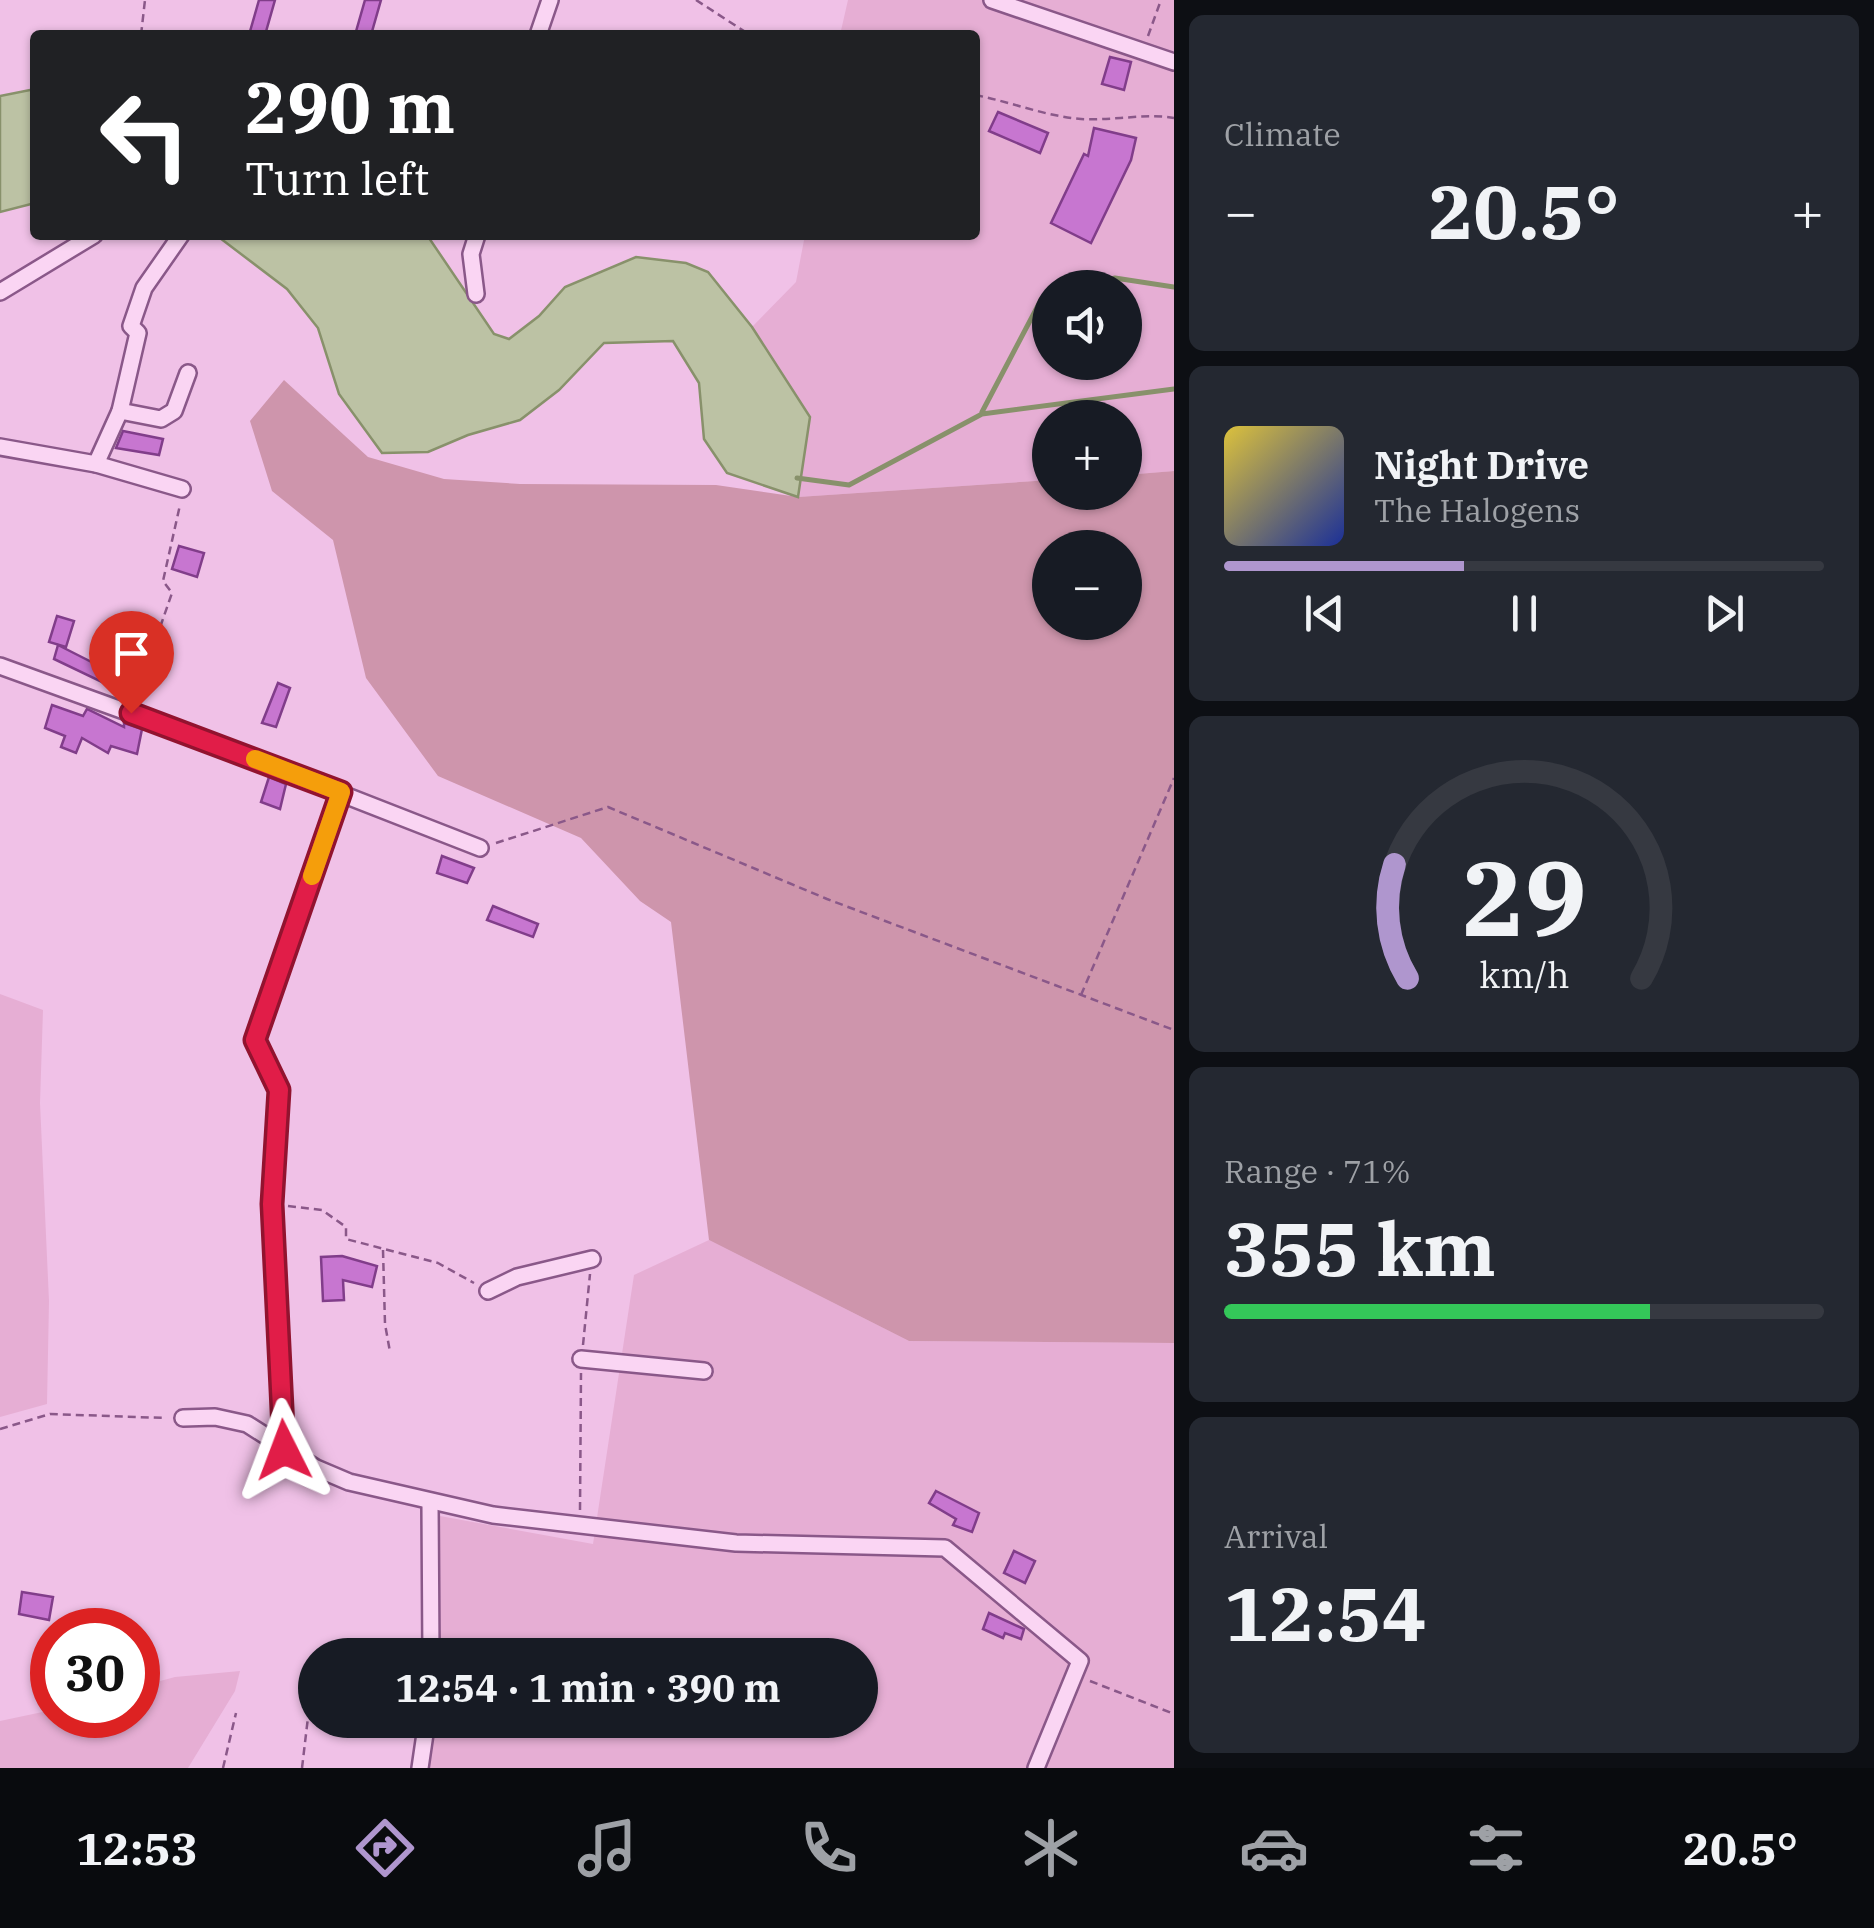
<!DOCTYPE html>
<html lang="en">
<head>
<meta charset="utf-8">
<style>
	body { margin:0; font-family:"IBM Plex Serif",serif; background:#242831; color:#f1f3f6; height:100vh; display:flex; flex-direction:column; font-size:38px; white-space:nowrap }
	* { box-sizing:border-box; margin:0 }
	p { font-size:32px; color:#9ea1a6 }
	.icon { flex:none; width:55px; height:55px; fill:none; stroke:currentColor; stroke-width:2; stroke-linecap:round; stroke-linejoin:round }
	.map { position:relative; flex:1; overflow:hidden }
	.panel { display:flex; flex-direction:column; gap:15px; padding:15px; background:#0d0f14; width:700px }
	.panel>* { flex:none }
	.hud { position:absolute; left:30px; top:30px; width:950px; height:210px; border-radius:10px; box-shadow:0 2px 8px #0004; background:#202124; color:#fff; overflow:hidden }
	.controls { position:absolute; left:1032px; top:270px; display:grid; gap:20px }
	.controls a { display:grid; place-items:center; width:110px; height:110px; border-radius:50%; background:#171b24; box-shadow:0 2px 8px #0004; font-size:50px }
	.speed { position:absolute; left:30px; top:1608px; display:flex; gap:20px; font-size:50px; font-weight:700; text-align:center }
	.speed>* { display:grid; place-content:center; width:130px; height:130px; border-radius:50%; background:#171b24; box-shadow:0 2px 8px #0004; line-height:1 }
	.speed .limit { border:15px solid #d22; background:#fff; color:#111 }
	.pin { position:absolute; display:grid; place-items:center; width:85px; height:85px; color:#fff; margin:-102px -42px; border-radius:50% 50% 50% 0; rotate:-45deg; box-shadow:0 0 10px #0007 }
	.pin .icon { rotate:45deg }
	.me { position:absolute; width:110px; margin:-55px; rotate:357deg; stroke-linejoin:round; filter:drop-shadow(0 0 8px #0008) }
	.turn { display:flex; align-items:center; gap:35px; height:210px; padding:0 50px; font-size:45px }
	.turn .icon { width:130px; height:130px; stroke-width:2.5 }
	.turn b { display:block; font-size:70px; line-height:85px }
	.big { font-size:75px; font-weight:700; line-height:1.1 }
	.panel .card { flex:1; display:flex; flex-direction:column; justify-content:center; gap:15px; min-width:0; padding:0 35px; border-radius:15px; background:#242831 }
	.panel .dial { align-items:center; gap:0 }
	.dial svg { height:260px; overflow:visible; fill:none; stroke:#363941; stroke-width:7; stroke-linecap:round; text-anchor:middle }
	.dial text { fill:#f1f3f6; stroke:none }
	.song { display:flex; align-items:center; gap:30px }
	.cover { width:120px; height:120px; border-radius:15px; background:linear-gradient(135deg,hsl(50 70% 55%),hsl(230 70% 35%)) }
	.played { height:10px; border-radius:5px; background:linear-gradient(90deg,#af96ce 40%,#363941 40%) }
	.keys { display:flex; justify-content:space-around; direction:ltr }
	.heat { display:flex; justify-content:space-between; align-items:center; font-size:55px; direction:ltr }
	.charge { height:15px; border-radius:8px; background:linear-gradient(90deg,#34c759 71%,#363941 0) }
	.trip { position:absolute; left:298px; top:1638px; width:580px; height:100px; border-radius:50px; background:#171b24; box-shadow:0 2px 8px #0004; font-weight:700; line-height:100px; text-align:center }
	.menu { display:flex; height:160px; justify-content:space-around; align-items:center; background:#090b0e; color:#9ea1a6 }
	.menu .icon { width:70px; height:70px }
	.menu .on { color:#af96ce }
	.menu b { font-size:45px; color:#f1f3f6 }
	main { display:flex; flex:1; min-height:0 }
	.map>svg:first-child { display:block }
	.farmland { fill:#e6aed4; fill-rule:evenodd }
	.green { fill:#ce95ac; fill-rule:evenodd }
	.water { fill:#bcc2a4; stroke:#88916b; stroke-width:2.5 }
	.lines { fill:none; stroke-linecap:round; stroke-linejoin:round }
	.stream { stroke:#88916b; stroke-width:5 }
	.building { fill:#c776d0; stroke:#813d8a; stroke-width:2.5 }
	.street-casing { stroke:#8a5889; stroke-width:20 }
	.path { stroke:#8a5889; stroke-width:2.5; stroke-dasharray:8 5; stroke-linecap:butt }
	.street { stroke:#fad5f3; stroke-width:15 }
	.route-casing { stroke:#92132f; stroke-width:25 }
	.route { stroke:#e11d48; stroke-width:18 }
	.slow { stroke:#f59e0b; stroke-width:18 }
</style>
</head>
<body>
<main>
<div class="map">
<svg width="1174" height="1768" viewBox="0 0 1174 1768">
	<rect width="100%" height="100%" fill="#f0c1e7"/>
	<!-- farmland -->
	<g class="farmland">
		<path d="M848 0H1174V471L1125 475V418H1050V480L798 497 810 417 752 327 796 282 805 235H975V35H840ZM1050 288H1125V362H1050Z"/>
		<path d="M0 994 43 1010 40 1103 49 1301 47 1404 0 1417Z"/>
		<path d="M709 1240 909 1341 1174 1343V1768H428L430 1720H860V1655H433L440 1516 593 1544 634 1275Z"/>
		<path d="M240 1671 235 1691 188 1768H0V1721L52 1710V1715H138V1687L175 1677Z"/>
	</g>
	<!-- green -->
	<path class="green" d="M284 380 368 457 444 479 520 484 716 485 798 497 1050 480V492H1125V475L1174 471V1343L909 1341 709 1240 671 922 640 901 581 838 438 776 366 678 333 540 272 491 250 421ZM1050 548H1125V622H1050Z"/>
	<!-- water -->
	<g class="water">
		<path d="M35 89V203L0 212V96Z"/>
		<path d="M216 235H427L494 334 509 339 539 316 565 287 636 257 686 263 708 272 752 327 810 417 798 497 727 473 704 439 699 383 673 341 604 343 559 390 520 420 468 435 428 452 382 453 339 394 318 328 287 289Z"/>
	</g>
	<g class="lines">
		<!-- stream -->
		<g class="stream">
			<path d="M1080 288 1115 278 1174 287"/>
			<path d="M982 412 1042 298 1050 296"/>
			<path d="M797 478 849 485 982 414 1174 389"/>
		</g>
	</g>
	<!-- building -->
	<g class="building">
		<path d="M259 0H275L265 35H249Z"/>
		<path d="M365 0H381L371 35H355Z"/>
		<path d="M1110 57 1131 62 1124 90 1102 84Z"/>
		<path d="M998 112 1048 133 1040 153 989 131Z"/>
		<path d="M1094 128 1136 138 1131 160 1091 243 1051 223 1084 154 1088 156Z"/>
		<path d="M123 431 163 439 159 455 116 448Z"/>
		<path d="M179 546 204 553 197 577 172 569Z"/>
		<path d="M57 616 74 621 66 647 49 642Z"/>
		<path d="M58 645 115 674 108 685 54 659Z"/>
		<path d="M278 683 290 688 276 727 262 723Z"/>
		<path d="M52 705 83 716 87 709 124 727V723L142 729 137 754 111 746 108 753 82 738 76 753 61 747 65 736 45 728Z"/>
		<path d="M269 777 286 784 280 809 261 802Z"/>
		<path d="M442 856 474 868 467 883 437 873Z"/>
		<path d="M493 906 538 924 533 937 487 920Z"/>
		<path d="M342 1256 377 1266 372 1287 343 1280 344 1300 323 1301 321 1257Z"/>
		<path d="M936 1491 979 1513 972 1532 953 1525 956 1519 929 1503Z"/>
		<path d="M1014 1551 1035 1561 1025 1583 1004 1573Z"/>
		<path d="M22 1592 53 1597 49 1620 19 1614Z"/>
		<path d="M989 1613 1024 1629 1021 1639 1005 1633 1003 1638 983 1629Z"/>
	</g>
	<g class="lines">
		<!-- street casing -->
		<g class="street-casing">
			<g id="street">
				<path d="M992 0 1174 62"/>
				<path d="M538 35 550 0"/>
				<path d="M0 292 94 235"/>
				<path d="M476 294 471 254 477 235"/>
				<path d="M120 411 161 419 174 411 188 373"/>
				<path d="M0 447 96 464 182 489"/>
				<path d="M96 464 120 411 138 333 131 326 144 288 181 235"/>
				<path d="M0 666 196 737 480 848"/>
				<path d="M488 1291 517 1277 592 1259"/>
				<path d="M581 1359 704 1371"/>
				<path d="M183 1418 215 1417 247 1424 316 1468 349 1482 493 1515 736 1543 945 1548 1080 1661 1036 1768"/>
				<path d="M284 1450 272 1204 279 1090 255 1039 341 793"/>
				<path d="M430 1503 431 1655"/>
				<path d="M420 1768 427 1720"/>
			</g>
		</g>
		<!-- path -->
		<g class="path">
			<path d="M696 0 750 35"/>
			<path d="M141 35 145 0"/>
			<path d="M1148 36 1161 0"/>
			<path d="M975 95C1012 102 1044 116 1081 119 1111 121 1146 113 1174 118"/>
			<path d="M156 639 172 593 163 581 180 505"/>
			<path d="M496 843 608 807 827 899 1174 1030"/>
			<path d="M1081 995 1174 778"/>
			<path d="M288 1206 322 1210 346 1227V1239L438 1263 474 1283"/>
			<path d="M383 1250 385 1324 390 1352"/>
			<path d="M583 1345 590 1274"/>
			<path d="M0 1429 50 1414 166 1418"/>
			<path d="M580 1510 581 1373"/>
			<path d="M1090 1681 1174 1714"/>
			<path d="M223 1768 236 1713"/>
			<path d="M302 1768 313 1675"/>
		</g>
		<!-- street -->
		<use href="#street" class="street"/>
	</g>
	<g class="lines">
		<!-- route casing -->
		<g class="route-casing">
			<path id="route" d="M131 713 341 792 255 1040 279 1090 272 1204 284 1450"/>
		</g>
		<!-- route -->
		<use href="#route" class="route"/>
		<!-- slow -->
		<path class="slow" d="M255 759 341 792 312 876"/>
	</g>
</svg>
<div class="controls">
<a><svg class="icon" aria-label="sound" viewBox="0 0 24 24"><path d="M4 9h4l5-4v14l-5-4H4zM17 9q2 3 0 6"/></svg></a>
<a>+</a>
<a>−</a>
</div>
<div class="speed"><div class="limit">30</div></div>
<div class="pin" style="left:131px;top:713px;background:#d93025"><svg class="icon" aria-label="arrive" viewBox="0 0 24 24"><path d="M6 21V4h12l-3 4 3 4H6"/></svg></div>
<svg class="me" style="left:284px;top:1450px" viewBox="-20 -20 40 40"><path d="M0-17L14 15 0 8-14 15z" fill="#e11d48" stroke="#fff" stroke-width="4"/></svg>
<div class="trip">12:54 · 1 min · 390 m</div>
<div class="hud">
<div class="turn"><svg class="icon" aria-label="left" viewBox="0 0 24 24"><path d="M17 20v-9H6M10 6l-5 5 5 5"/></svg><div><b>290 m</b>Turn left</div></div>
</div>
</div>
<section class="panel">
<div class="card"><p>Climate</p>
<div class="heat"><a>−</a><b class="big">20.5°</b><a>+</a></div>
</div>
<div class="card">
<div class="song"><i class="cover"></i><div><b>Night Drive</b><p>The Halogens</p></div></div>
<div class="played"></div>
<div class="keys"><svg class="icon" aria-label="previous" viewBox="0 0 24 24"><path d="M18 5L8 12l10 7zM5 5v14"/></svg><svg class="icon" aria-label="pause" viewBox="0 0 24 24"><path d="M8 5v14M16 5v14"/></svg><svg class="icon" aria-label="next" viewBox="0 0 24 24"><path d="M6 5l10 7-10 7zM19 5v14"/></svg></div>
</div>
<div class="card dial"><svg viewBox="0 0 100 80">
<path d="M14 69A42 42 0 1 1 86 69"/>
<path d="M14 69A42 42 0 0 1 10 34" stroke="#af96ce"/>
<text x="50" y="56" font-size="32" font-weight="700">29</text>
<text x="50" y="72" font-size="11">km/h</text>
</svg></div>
<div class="card"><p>Range · 71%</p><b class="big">355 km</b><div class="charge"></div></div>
<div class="card"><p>Arrival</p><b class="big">12:54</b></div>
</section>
</main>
<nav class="menu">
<b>12:53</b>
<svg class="icon on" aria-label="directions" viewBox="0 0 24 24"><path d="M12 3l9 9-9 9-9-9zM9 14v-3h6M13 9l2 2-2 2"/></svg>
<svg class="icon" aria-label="music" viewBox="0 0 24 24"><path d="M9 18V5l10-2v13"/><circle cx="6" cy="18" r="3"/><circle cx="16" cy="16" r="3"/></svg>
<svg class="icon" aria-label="phone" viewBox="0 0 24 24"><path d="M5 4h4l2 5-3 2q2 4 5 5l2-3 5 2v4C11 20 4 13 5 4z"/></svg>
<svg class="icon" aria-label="climate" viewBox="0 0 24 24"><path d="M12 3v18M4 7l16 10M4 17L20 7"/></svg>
<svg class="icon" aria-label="car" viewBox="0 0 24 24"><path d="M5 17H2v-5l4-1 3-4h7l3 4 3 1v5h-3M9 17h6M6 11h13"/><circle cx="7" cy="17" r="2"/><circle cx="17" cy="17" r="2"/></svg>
<svg class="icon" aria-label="filters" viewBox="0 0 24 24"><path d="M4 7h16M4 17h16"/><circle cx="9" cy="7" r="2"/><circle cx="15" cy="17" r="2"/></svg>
<b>20.5°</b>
</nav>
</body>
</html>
